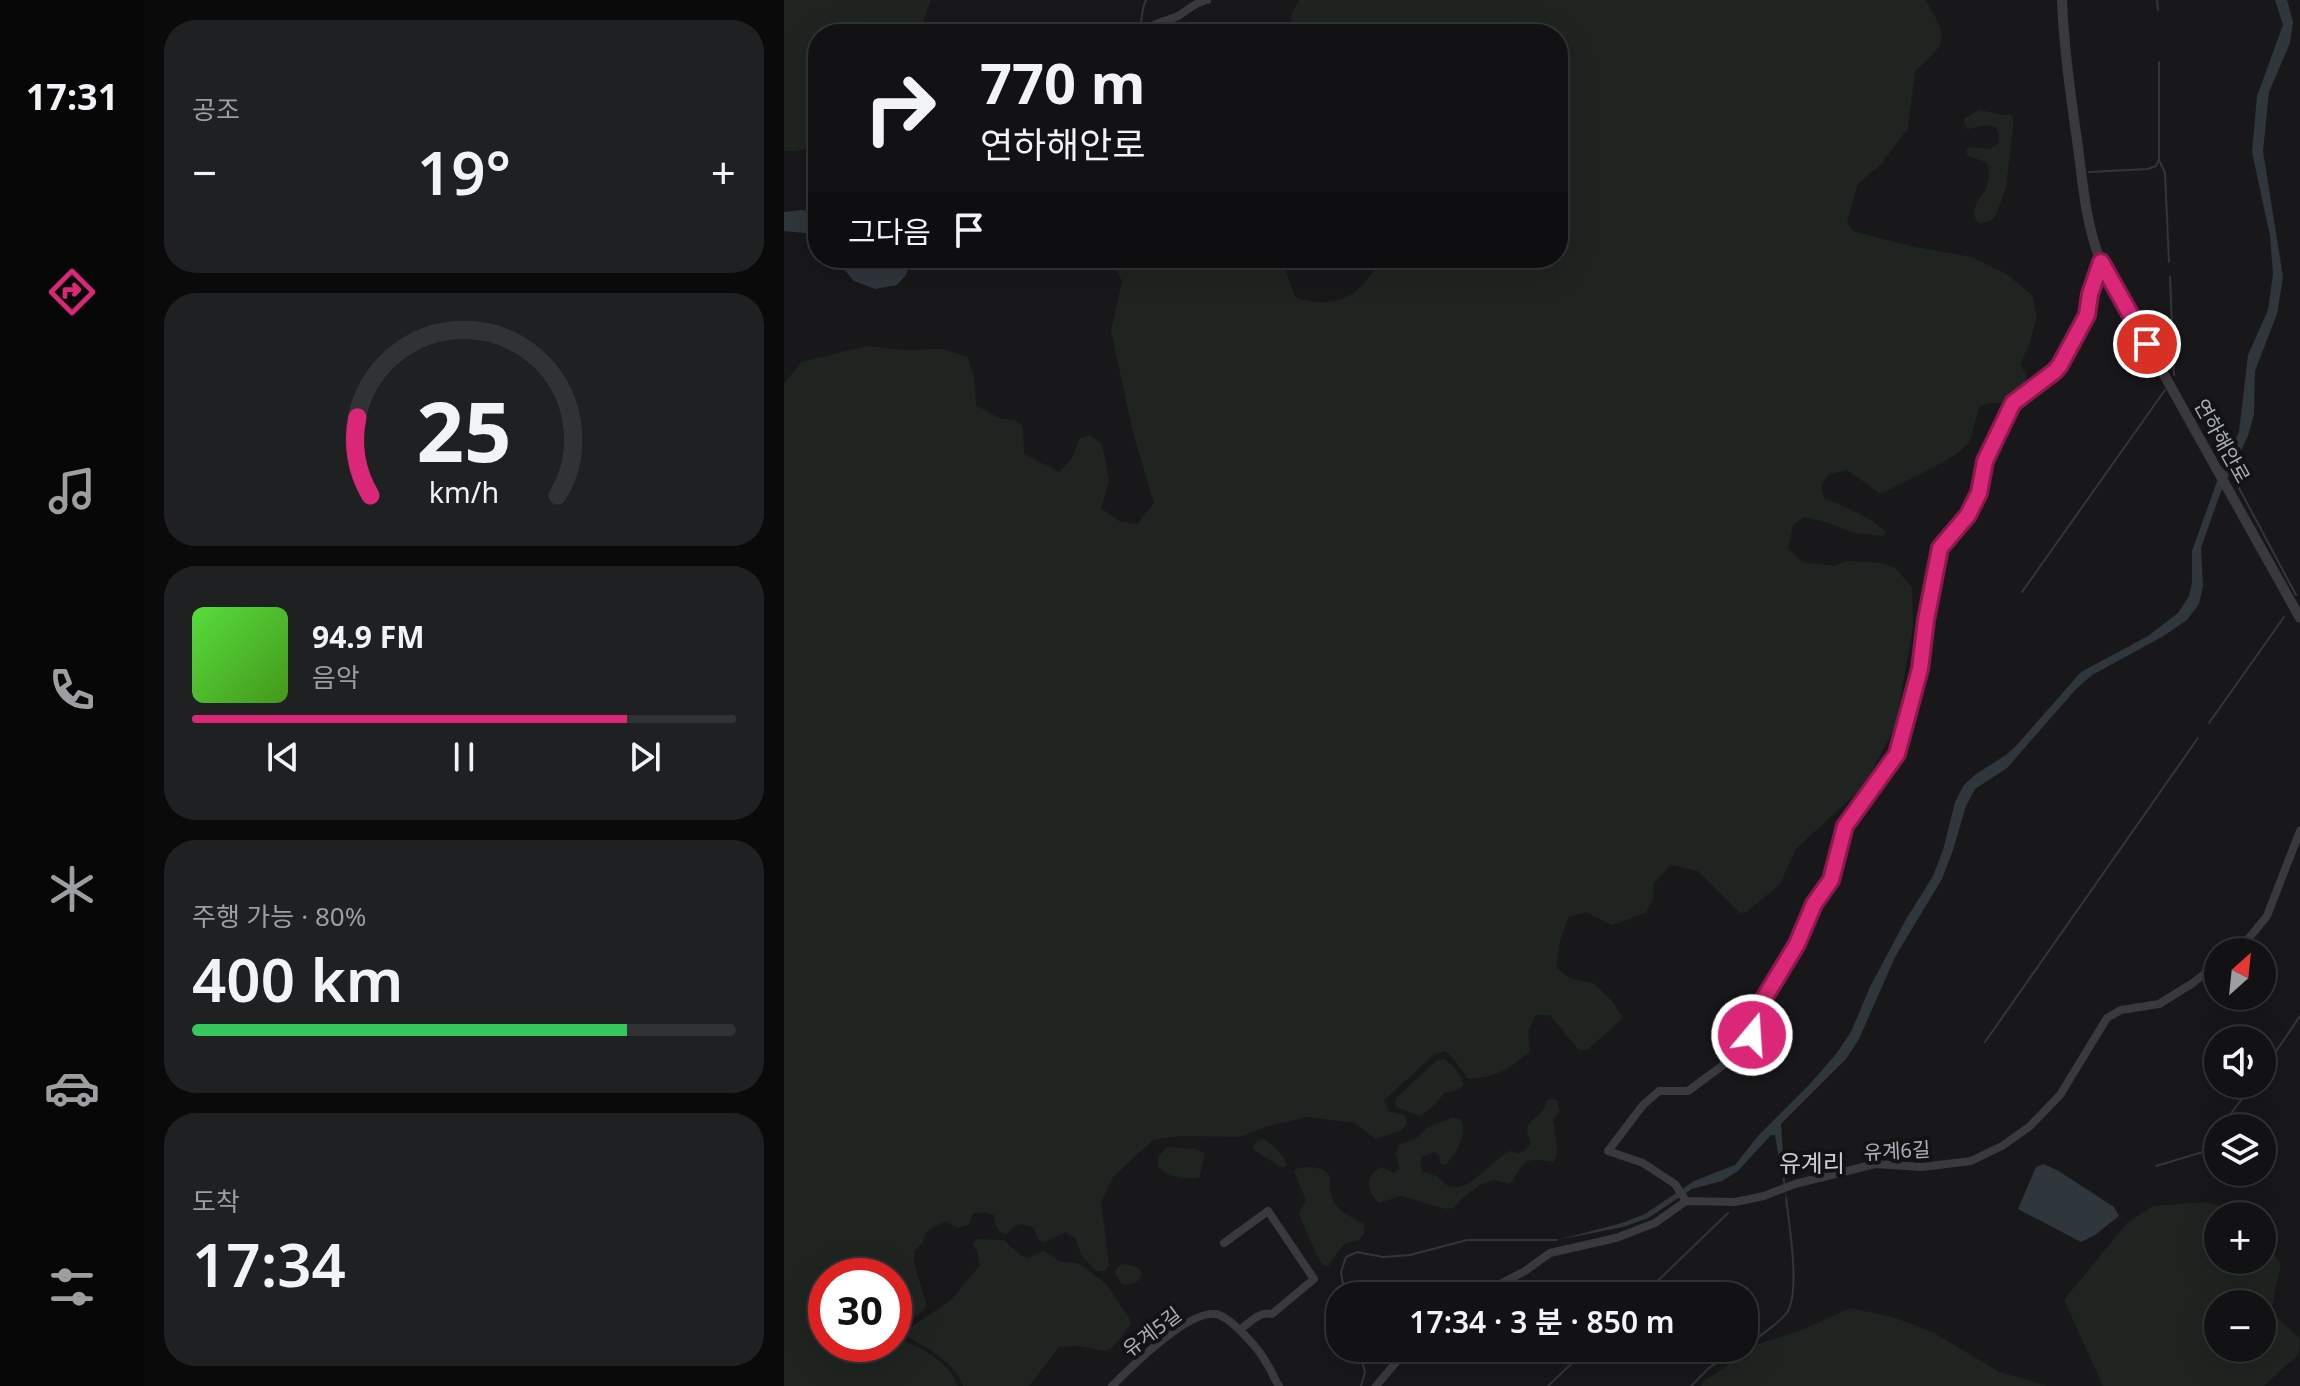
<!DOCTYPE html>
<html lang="ko">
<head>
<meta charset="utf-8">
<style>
	body { margin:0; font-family:"Noto Sans","Noto Sans KR",sans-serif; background:#1f2022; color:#f1f3f6; height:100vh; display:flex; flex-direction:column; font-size:30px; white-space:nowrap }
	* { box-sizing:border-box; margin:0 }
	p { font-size:26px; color:#9c9ea0 }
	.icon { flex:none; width:44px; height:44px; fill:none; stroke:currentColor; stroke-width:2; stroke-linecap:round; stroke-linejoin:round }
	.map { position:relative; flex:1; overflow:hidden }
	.drawer { display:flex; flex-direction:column; gap:20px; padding:20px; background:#0a0a0b; width:640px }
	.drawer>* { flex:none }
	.banner { position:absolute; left:24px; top:24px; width:760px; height:244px; border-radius:32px; box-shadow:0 8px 32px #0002,0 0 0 2px #313234; background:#121214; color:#f1f3f6; overflow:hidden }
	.needle { width:52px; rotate:27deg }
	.tools { position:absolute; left:1420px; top:938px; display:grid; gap:16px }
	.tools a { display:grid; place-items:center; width:72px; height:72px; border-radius:50%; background:#121214; box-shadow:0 8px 32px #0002,0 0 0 2px #313234; font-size:40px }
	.speed { position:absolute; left:24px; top:1258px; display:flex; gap:16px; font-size:40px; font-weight:700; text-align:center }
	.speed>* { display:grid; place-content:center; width:104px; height:104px; border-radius:50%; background:#121214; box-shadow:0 8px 32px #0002,0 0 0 2px #313234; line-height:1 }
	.speed .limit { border:12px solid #d22; background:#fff; color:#111 }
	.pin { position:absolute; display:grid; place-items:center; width:68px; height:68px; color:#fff; margin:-34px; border:4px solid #fff; border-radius:50%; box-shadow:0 2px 8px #0007 }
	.me { position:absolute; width:88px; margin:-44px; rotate:18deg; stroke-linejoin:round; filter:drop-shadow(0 0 6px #0008) }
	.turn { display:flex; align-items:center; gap:28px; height:168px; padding:0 40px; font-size:36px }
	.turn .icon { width:104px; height:104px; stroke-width:2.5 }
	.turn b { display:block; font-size:56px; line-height:68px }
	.then { display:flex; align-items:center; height:76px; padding:0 40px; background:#0003; gap:16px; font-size:30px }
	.big { font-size:60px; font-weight:600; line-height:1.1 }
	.drawer .tile { flex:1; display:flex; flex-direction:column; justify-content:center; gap:12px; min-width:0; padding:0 28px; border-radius:32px; background:#1f2022 }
	.drawer .dial { align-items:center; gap:0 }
	.dial svg { height:208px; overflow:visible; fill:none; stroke:#313234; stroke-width:7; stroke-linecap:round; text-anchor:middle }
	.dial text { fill:#f1f3f6; stroke:none }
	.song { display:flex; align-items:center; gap:24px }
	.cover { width:96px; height:96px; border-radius:12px; background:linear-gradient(135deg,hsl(110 70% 55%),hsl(100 70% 35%)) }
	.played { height:8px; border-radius:4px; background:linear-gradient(90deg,#db2777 80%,#313234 80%) }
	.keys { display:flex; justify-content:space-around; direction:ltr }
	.heat { display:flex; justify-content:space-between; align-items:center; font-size:44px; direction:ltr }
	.charge { height:12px; border-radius:6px; background:linear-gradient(90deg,#34c759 80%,#313234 0) }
	.trip { position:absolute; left:542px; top:1282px; width:432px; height:80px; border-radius:32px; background:#121214; box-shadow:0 8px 32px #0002,0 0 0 2px #313234; font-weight:600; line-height:80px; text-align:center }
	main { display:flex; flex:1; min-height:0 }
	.dock { display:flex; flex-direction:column; width:144px; justify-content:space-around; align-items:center; background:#070708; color:#9c9ea0 }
	.dock .icon { width:56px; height:56px }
	.dock .current { color:#db2777 }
	.dock b { font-size:36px; color:#f1f3f6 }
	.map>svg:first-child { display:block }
	.green { fill:#1f2420; fill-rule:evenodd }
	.water { fill:#2f363c }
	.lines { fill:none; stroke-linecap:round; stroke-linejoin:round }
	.stream { stroke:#2f363c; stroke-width:2 }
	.minor { stroke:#3a3a3e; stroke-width:8 }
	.tertiary { stroke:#3a3a3e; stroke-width:10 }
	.route-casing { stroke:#8e194d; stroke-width:20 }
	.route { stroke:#db2777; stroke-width:14 }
	.labels { text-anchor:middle; stroke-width:8; stroke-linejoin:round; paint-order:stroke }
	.street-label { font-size:20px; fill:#acafb8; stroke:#131315 }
	.quarter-label { font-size:24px; fill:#ccced5; stroke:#131315 }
</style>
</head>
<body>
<main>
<nav class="dock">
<b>17:31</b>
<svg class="icon current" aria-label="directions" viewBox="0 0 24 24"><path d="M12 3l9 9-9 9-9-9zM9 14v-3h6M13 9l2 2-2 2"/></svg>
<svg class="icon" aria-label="music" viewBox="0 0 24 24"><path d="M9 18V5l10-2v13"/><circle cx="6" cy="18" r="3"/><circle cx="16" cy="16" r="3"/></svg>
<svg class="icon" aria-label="phone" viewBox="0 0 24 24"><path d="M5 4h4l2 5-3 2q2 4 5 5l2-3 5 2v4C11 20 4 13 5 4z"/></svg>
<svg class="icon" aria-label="climate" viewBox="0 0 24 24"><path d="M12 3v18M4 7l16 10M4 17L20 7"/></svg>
<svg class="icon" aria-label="car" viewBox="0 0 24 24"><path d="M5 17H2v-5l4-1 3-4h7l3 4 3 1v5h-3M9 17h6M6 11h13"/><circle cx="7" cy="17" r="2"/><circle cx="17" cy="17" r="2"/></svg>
<svg class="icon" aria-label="filters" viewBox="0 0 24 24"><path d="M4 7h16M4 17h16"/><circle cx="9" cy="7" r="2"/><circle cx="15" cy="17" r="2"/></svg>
</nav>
<section class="drawer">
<div class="tile"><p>공조</p>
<div class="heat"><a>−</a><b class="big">19°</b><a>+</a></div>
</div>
<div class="tile dial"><svg viewBox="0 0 100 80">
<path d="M14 69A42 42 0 1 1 86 69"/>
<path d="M14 69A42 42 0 0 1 9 39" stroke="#db2777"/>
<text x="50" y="56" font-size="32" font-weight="700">25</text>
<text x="50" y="72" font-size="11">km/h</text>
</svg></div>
<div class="tile">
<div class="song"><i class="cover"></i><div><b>94.9 FM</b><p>음악</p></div></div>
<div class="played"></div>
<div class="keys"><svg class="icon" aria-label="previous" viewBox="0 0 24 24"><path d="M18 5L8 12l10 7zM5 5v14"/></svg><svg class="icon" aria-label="pause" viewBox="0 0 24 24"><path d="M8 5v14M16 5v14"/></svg><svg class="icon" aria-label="next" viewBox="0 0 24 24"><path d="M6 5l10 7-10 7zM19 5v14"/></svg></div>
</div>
<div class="tile"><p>주행 가능 · 80%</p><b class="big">400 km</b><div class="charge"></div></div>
<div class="tile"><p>도착</p><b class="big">17:34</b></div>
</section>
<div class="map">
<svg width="1516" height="1386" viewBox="0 0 1516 1386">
	<rect width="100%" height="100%" fill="#18181a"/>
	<!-- green -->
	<g class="green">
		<path d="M0 0H147L139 21 148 34H34V144L14 151H0Z"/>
		<path d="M515 0H1141C1164 35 1165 44 1131 71L1124 128 1097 164 1074 184 1063 222 1069 231 1130 247 1188 257 1221 273 1248 295 1253 317 1246 343 1236 364 1243 376 1240 384 1220 403H1205L1195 407C1193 414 1187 440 1185 443 1173 458 1116 484 1097 494L1063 470 1045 474 1037 486 1040 498C1062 507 1084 516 1102 532L1099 536 1069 533 1048 524 1020 517 1009 525 1004 549 1019 562 1050 566 1063 561 1099 563 1112 569 1128 587 1129 626 1112 726 1079 787 1012 849 996 884 963 912 956 913 914 871 886 865 869 885 870 897 862 913 828 925 802 912 784 917 776 941 772 968 788 979 809 983 828 1001 839 1018 803 1050H795L766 1015H752L744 1031 746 1052C722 1070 714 1077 684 1079L669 1058 661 1051 651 1054 600 1100 604 1111 621 1115 623 1123 617 1131 591 1139 571 1123 523 1117 481 1127 456 1137 396 1136 369 1140 329 1177 317 1202 325 1265 321 1271H312L298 1256 291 1238 281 1232 261 1242 255 1240 249 1227C237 1223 231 1223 223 1234 212 1233 212 1224 210 1215L201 1212 190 1213 184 1225 174 1228 161 1221 142 1232 138 1244 130 1251V1263L142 1303 141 1309 114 1331 116 1339C139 1349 165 1362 174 1386H0V384L17 362 83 346 120 350 159 349 183 357 190 376 192 405 215 418 231 420 239 426 240 454 275 472 288 458 296 438 306 435 318 444 325 481 317 508 335 521 353 524 370 503 349 432 327 331 338 281 325 258H497L511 297C529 305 554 304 571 292 582 284 591 268 600 258H774V34H506L507 15ZM42 1276H110V1344H42Z"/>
		<path d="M1195 110 1221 115 1226 114 1229 117V126L1222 188 1211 217 1204 222 1195 223C1177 203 1216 194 1202 162L1184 156 1182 150 1184 147 1205 149 1214 144 1215 135 1212 127 1203 125 1184 129 1180 123 1181 118Z"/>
		<path d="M659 1059C667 1063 678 1075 680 1085L674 1090 660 1093 652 1104 636 1116 612 1107 611 1101 613 1097 652 1061Z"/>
		<path d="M768 1099 773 1100 776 1111 769 1120C771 1134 776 1149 770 1162 763 1162 757 1159 749 1160 735 1162 734 1176 725 1184L710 1180 696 1185 678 1198 669 1208 662 1209 617 1196 595 1203C582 1192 580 1174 598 1167L610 1173 616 1169 612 1153 615 1145 634 1137 643 1128 669 1117 677 1120C684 1135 672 1154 661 1165L656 1163 655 1156 650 1152 638 1157 636 1164 639 1172C643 1173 648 1174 652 1176 657 1179 661 1185 667 1187 687 1191 709 1159 726 1151L735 1153 742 1150 747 1143C734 1115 758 1124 763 1100Z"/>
		<path d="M478 1139C488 1143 501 1155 503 1166L497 1167 468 1149 471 1143Z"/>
		<path d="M383 1147 411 1149 421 1153 415 1178C399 1179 386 1178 374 1167V1157Z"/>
		<path d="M528 1167C556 1172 541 1181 549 1200 555 1213 568 1217 580 1224V1234L575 1240C556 1242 553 1254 544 1267L539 1265 533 1256 515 1214 522 1200 510 1172 514 1168Z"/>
		<path d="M1424 1202 1462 1216H1434V1260H1478V1238L1497 1264 1487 1311 1516 1339 1515 1354 1480 1386H1319L1280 1300 1343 1223 1369 1206ZM1478 1304V1348H1434V1304Z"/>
		<path d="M193 1239 220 1240 236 1255 244 1258 259 1251 278 1262 292 1263 302 1268 323 1285 345 1318 347 1323C342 1332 332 1347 322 1351L294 1346 275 1347 245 1386H179C171 1362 144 1348 123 1337L121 1334 123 1330 168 1299 196 1265 193 1251 188 1244Z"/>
		<path d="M341 1264 355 1268 358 1273C355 1284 347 1285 338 1284L331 1273 334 1266Z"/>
		<path d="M1066 1308 1109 1317 1150 1333 1215 1372 1265 1386H917L922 1379 936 1371 969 1346 1020 1329Z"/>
	</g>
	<!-- water -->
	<g class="water">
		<path d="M1491 0H1503L1509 22 1506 43 1485 92 1479 151 1499 277 1493 314 1471 371 1470 414 1464 436 1436 494 1417 548 1419 586 1415 604 1403 620 1378 637 1308 675 1292 689 1223 768 1191 789 1182 806 1169 850 1158 879 1111 957 1075 1039 1062 1059 997 1124 1002 1198 991 1135H987L954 1171 938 1181 908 1189 864 1218 839 1227 773 1240 838 1223 861 1214 910 1181 951 1165 974 1136 1026 1084 1052 1054 1067 1032 1086 987 1121 921 1149 876 1159 850 1171 802 1180 785 1192 774 1222 755 1232 746 1297 672 1364 636 1394 613 1405 596 1408 583V551L1440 462 1455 432 1464 355 1484 310 1489 274 1486 236 1468 152 1473 96 1499 25Z"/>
		<path d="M17 210 34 212V243L31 234 0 231V212Z"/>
		<path d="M39 258H133L127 262 122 275 113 285 91 289 70 281 59 268Z"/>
		<path d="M1259 1164 1273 1170 1330 1207 1335 1216 1311 1235 1297 1242 1234 1209 1252 1167Z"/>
	</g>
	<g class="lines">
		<!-- stream -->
		<g class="stream">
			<path d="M1373 0 1374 10"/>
			<path d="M352 34C360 24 356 11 362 0"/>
			<path d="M1375 160 1381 173 1385 262"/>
			<path d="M1305 172 1364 169 1372 166 1375 159V62"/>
			<path d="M1386 277 1390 375"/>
			<path d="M1447 473 1512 595"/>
			<path d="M1238 592 1381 390"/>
			<path d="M1425 723 1500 617"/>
			<path d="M1201 1042 1414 738"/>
			<path d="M1478 1072 1516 1016"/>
			<path d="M1436 1128 1469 1084"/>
			<path d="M1372 1166 1419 1152 1434 1131"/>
			<path d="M561 1296 557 1272 562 1257 573 1252 599 1257 626 1255 683 1240H773"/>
			<path d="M858 1296 944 1213"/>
			<path d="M960 1347C971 1340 998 1321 1004 1311 1016 1288 1005 1224 1002 1198"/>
			<path d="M574 1348 581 1372 577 1386"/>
			<path d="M764 1386 804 1348"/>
			<path d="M907 1386 926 1367 958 1348"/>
		</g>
		<!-- minor -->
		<g class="minor">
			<path d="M359 34C369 22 381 22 394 16 406 9 408 4 423 0"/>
			<path d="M1448 952 1465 938 1483 916 1516 831"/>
			<path d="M902 1201 891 1184 859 1163 824 1151 859 1105 875 1091H904L946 1060 968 1035 967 1020 1013 944 1030 904 1047 880 1061 826 1113 754 1136 669 1142 620 1156 548 1184 515 1195 493 1201 461 1229 403 1271 371 1276 365 1303 315 1306 294 1317 262"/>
			<path d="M440 1243 484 1211 530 1279 488 1314C475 1311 465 1323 456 1330"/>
			<path d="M693 1296 741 1271 766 1253 832 1238 871 1223 902 1201 951 1202 980 1196 1011 1184 1091 1164 1138 1167 1187 1161 1218 1146 1245 1127 1276 1095 1323 1018 1337 1010 1375 1004 1409 983 1434 963"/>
			<path d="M328 1386C346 1368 409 1305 435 1315 449 1320 476 1350 483 1364 488 1371 490 1379 495 1386"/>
			<path d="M592 1386 624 1348"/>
		</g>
		<!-- tertiary -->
		<path class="tertiary" d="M1278 0C1280 50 1287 98 1294 147 1299 186 1302 225 1317 262L1516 618"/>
	</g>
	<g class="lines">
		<!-- route casing -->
		<g class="route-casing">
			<path id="route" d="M968 1035 967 1020 1013 944 1030 904 1047 880 1061 826 1113 754 1136 669 1142 620 1156 548 1184 515 1195 493 1201 461 1229 403 1271 371 1276 365 1303 315 1306 294 1317 262 1363 344"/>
		</g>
		<!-- route -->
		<use href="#route" class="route"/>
	</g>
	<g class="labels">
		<!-- street labels -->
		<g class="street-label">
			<text transform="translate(1438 441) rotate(61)" y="7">연하해안로</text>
			<text transform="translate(1113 1151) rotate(-3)" y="7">유계6길</text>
			<text transform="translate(368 1332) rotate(-37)" y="7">유계5길</text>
		</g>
		<!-- quarter labels -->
		<g class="quarter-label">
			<text x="1028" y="1172">유계리</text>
		</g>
	</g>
</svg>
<div class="tools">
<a><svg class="needle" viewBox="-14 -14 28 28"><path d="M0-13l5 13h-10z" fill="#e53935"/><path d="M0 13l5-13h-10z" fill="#9c9ea0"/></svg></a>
<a><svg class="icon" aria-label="sound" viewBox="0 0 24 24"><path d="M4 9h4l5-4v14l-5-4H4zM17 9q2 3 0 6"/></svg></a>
<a><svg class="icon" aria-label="layers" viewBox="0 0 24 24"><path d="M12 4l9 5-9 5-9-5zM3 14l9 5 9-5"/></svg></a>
<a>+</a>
<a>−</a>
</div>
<div class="speed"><div class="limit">30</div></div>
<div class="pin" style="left:1363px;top:344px;background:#d93025"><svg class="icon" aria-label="arrive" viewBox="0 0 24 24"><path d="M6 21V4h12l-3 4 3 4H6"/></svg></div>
<svg class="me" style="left:968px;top:1035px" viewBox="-20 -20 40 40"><circle r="17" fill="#db2777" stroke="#fff" stroke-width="3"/><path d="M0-11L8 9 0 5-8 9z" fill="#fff"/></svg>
<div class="trip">17:34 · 3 분 · 850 m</div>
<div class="banner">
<div class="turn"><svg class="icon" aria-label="right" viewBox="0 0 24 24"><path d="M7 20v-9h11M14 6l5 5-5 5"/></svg><div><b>770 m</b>연하해안로</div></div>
<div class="then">그다음<svg class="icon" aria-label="arrive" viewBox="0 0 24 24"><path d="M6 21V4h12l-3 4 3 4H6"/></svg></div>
</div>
</div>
</main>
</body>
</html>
